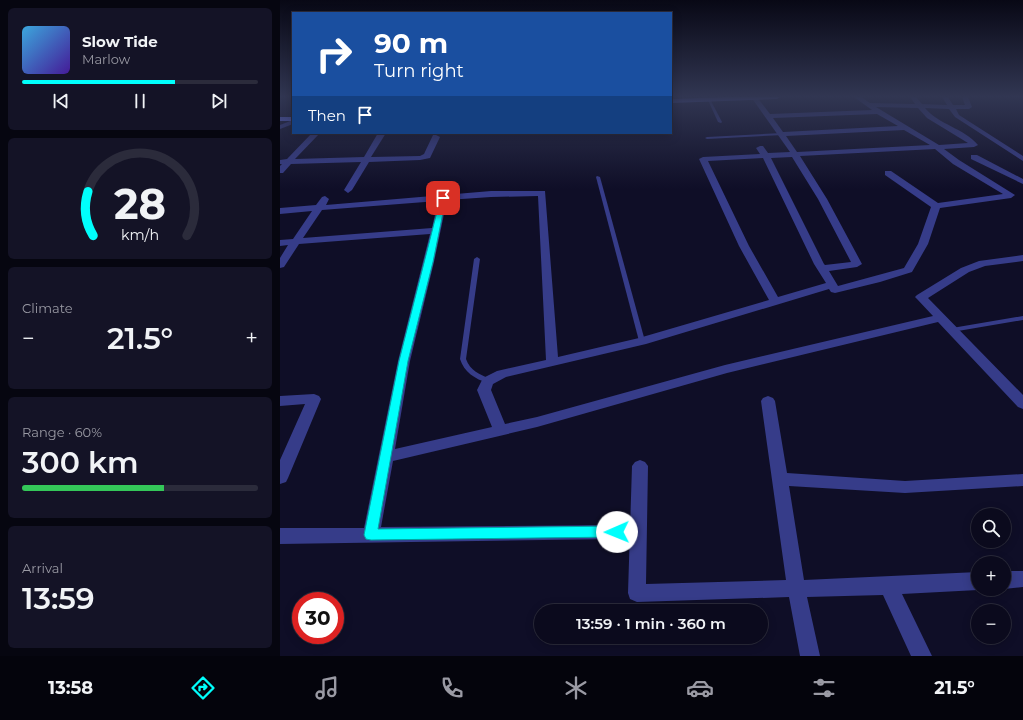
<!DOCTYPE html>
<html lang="en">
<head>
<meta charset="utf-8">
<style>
	body { margin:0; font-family:Montserrat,sans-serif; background:#141326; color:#f1f3f6; height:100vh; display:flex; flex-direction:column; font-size:15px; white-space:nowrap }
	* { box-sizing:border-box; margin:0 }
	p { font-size:13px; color:#9a9aa4 }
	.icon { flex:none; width:22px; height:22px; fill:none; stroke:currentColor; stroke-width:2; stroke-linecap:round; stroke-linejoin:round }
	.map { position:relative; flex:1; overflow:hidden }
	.panel { display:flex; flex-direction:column; gap:8px; padding:8px; background:#060610; width:280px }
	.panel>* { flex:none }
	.hud { position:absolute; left:12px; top:12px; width:380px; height:122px; border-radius:0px; box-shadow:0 2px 10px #0003,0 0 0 1px #2b2b3b; background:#1a4fa0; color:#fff; overflow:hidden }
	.controls { position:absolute; left:691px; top:508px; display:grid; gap:8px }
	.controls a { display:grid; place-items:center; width:40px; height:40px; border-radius:50%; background:#0b0a1d; box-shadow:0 2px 10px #0003,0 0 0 1px #2b2b3b; font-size:20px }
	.speed { position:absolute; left:12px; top:592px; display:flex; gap:8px; font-size:20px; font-weight:700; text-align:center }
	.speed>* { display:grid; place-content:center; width:52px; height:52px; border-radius:50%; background:#0b0a1d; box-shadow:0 2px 10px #0003,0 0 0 1px #2b2b3b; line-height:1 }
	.speed .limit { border:6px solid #d22; background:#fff; color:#111 }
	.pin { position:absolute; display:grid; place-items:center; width:34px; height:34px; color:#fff; margin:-17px; border-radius:8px; box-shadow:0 2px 6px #0006 }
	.me { position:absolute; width:44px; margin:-22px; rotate:269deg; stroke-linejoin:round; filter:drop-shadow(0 0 3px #0008) }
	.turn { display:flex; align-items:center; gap:14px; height:84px; padding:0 16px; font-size:18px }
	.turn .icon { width:52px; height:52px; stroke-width:2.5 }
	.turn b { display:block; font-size:28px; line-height:34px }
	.then { display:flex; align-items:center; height:38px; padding:0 16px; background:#0003; gap:8px; font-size:15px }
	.big { font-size:30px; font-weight:600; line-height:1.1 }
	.panel .widget { flex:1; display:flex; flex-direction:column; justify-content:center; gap:6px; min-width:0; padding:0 14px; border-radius:6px; background:#141326 }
	.panel .dial { align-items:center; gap:0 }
	.dial svg { height:104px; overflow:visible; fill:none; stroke:#2b2b3b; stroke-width:7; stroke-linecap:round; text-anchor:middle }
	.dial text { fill:#f1f3f6; stroke:none }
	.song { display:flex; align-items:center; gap:12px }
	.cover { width:48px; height:48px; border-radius:6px; background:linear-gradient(135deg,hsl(200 70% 55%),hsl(260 70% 35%)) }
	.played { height:4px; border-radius:2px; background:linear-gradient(90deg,#00fffc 65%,#2b2b3b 65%) }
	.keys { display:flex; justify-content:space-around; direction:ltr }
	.heat { display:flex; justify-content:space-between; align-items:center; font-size:22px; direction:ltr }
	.charge { height:6px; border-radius:3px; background:linear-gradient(90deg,#34c759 60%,#2b2b3b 0) }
	.trip { position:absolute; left:254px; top:604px; width:234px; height:40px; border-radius:20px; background:#0b0a1d; box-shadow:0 2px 10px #0003,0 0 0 1px #2b2b3b; font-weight:600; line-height:40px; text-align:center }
	.tabs { display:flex; height:64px; justify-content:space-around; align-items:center; background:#04040c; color:#9a9aa4 }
	.tabs .icon { width:28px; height:28px }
	.tabs .on { color:#00fffc }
	.tabs b { font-size:18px; color:#f1f3f6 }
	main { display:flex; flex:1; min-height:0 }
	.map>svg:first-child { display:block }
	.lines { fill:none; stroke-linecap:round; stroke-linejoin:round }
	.lane { fill:#363c89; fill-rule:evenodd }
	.street { fill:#363c89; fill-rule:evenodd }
	.secondary { fill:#6b78ff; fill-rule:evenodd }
	.route { fill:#00fffc; stroke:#00a6a4 }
</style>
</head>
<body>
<main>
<section class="panel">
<div class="widget">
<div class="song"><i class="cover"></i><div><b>Slow Tide</b><p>Marlow</p></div></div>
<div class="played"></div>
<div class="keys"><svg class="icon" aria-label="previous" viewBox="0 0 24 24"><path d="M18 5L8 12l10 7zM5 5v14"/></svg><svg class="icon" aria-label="pause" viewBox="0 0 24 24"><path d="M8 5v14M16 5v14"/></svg><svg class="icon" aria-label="next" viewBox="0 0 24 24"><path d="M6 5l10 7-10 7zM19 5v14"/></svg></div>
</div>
<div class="widget dial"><svg viewBox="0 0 100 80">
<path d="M14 69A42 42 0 1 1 86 69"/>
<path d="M14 69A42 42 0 0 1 10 35" stroke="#00fffc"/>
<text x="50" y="56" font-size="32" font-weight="700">28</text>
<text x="50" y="72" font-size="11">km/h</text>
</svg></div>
<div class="widget"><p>Climate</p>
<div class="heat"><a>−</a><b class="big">21.5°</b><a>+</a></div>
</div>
<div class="widget"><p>Range · 60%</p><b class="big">300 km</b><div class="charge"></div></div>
<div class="widget"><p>Arrival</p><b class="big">13:59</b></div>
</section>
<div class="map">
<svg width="743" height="656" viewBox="0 0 743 656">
	<rect width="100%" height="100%" fill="#0f0e27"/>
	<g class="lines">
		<!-- lane -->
		<g class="lane">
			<path d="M427 98 430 99 442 122 441 123 438 122Z"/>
			<path d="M502 133 504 134 503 135 427 139 425 138 427 137Z"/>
			<path d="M317 176 320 177 365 341 364 342H360L359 341 316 177Z"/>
			<path d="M197 257 200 259 186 359C190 371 200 374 210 379L211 381 210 383H208C195 379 184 372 180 359L194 259Z"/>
			<path d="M743 316V320L672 332 669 330 672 328Z"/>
		</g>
		<!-- street -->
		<g class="street">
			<path d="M471 97H477L490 114 592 110 574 97H581L590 103 635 104 630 97H636L642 104 667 105 662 97H668L673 105H685L682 97H688L692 107 689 109H676L679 115 743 156V161L675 117 669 109 645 108C659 125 684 128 698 145L694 147 664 149 679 160 735 195 731 198 660 208 648 244 632 272 600 282 555 293 551 292 549 289 366 344 226 377 213 384 211 390 225 424 257 417 445 365 653 316 637 299 635 297 637 295 681 268 699 261 743 255V261L705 266 689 272 648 298 743 395V409L738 407 658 322 447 373 257 427 113 461 101 527 337 525 343 527 346 532 343 537 337 539 0 544V528H84L118 361 150 234 19 244 4 267 0 268V258L8 245 0 246V240L13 239 32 211 0 214V208L36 205 42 197 45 196 49 199 46 205 211 191H265L278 357 359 338 489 300 459 246 419 159 423 157 480 154 476 148 480 146H483L488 153 510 152ZM596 107 638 108 647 118 688 143 659 145ZM597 114 618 126 503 132 493 118ZM624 130 650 145 517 152 506 136ZM655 149 673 164 723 194 658 203 611 171H605V175L651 207 638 244 624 268 558 286 549 271 577 267 582 264 547 199 520 156ZM512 157 538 199 571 262 545 265 544 264 491 158ZM483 158 534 264 546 283 498 297 469 246 428 161ZM258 196 266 360 217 371 203 378 197 390 212 427 115 449 130 361 154 262 167 200 211 197ZM158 201 152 228 23 238 42 210Z"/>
			<path d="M13 120V124L0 129V125Z"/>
			<path d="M32 133H40L15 159 84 157 98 133H106L91 157 140 156 144 154 153 135H156L160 137 150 158 140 160 89 162 72 190 68 193 64 190 81 162 11 164 3 173H0V166L2 164H0V160L7 159Z"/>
			<path d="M691 155H697L743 179V184L691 159Z"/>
			<path d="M34 394 39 396 41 399 8 478 6 482 0 484V460L25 404 0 406V396Z"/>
			<path d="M488 396 493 398 495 401 507 473 625 481 743 474V486L625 493 509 486 524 580 698 572V589H699L698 590 622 594 652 656H631L603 595 527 597 540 656H520L509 597 357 602 350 599 348 593 352 466 355 462 360 460 365 462 368 466 366 584 506 580 481 401 483 398Z"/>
			<path d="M724 571H743V587L724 589Z"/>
		</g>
		<!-- secondary -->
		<g class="secondary">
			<path d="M446 97H500L497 99 391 103V99Z"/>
			<rect x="0" y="117" width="13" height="4"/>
		</g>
	</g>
	<!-- sky -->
	<linearGradient id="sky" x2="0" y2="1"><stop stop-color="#080815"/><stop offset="0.51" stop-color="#313652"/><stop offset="1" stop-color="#313652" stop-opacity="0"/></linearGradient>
	<rect width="743" height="189" fill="url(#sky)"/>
	<!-- route -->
	<path class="route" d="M161 196 166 198 153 262 128 361 98 529 337 526 342 528 344 532 342 535 337 537 91 540 86 539 84 535 119 361Z"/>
</svg>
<div class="controls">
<a><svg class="icon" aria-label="search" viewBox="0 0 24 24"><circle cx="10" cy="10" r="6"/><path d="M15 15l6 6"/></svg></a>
<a>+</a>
<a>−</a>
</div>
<div class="speed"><div class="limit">30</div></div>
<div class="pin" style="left:163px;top:198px;background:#d93025"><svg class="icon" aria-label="arrive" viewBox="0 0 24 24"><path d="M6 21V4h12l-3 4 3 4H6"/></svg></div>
<svg class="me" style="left:337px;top:532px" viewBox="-20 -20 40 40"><circle r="19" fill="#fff"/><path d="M0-13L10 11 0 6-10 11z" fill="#00fffc"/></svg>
<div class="trip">13:59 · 1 min · 360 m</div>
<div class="hud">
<div class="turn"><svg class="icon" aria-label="right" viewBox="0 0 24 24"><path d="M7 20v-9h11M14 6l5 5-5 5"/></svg><div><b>90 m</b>Turn right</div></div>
<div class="then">Then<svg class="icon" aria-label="arrive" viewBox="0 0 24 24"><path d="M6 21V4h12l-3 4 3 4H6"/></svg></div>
</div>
</div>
</main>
<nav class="tabs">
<b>13:58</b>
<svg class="icon on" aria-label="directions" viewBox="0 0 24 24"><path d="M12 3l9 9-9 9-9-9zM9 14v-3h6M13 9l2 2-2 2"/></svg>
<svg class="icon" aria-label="music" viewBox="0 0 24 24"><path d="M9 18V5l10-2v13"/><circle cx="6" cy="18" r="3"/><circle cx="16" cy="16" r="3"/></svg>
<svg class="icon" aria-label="phone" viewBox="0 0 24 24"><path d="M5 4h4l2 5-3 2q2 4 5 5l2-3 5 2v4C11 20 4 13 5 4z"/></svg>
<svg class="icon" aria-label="climate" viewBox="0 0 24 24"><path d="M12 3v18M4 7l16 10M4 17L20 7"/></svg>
<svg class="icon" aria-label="car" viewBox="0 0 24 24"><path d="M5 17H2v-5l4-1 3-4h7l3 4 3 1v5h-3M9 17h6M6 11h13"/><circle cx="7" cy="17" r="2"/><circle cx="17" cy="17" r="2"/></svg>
<svg class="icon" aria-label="filters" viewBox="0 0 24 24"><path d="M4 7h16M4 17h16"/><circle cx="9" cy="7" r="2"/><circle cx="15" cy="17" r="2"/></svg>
<b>21.5°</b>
</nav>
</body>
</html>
